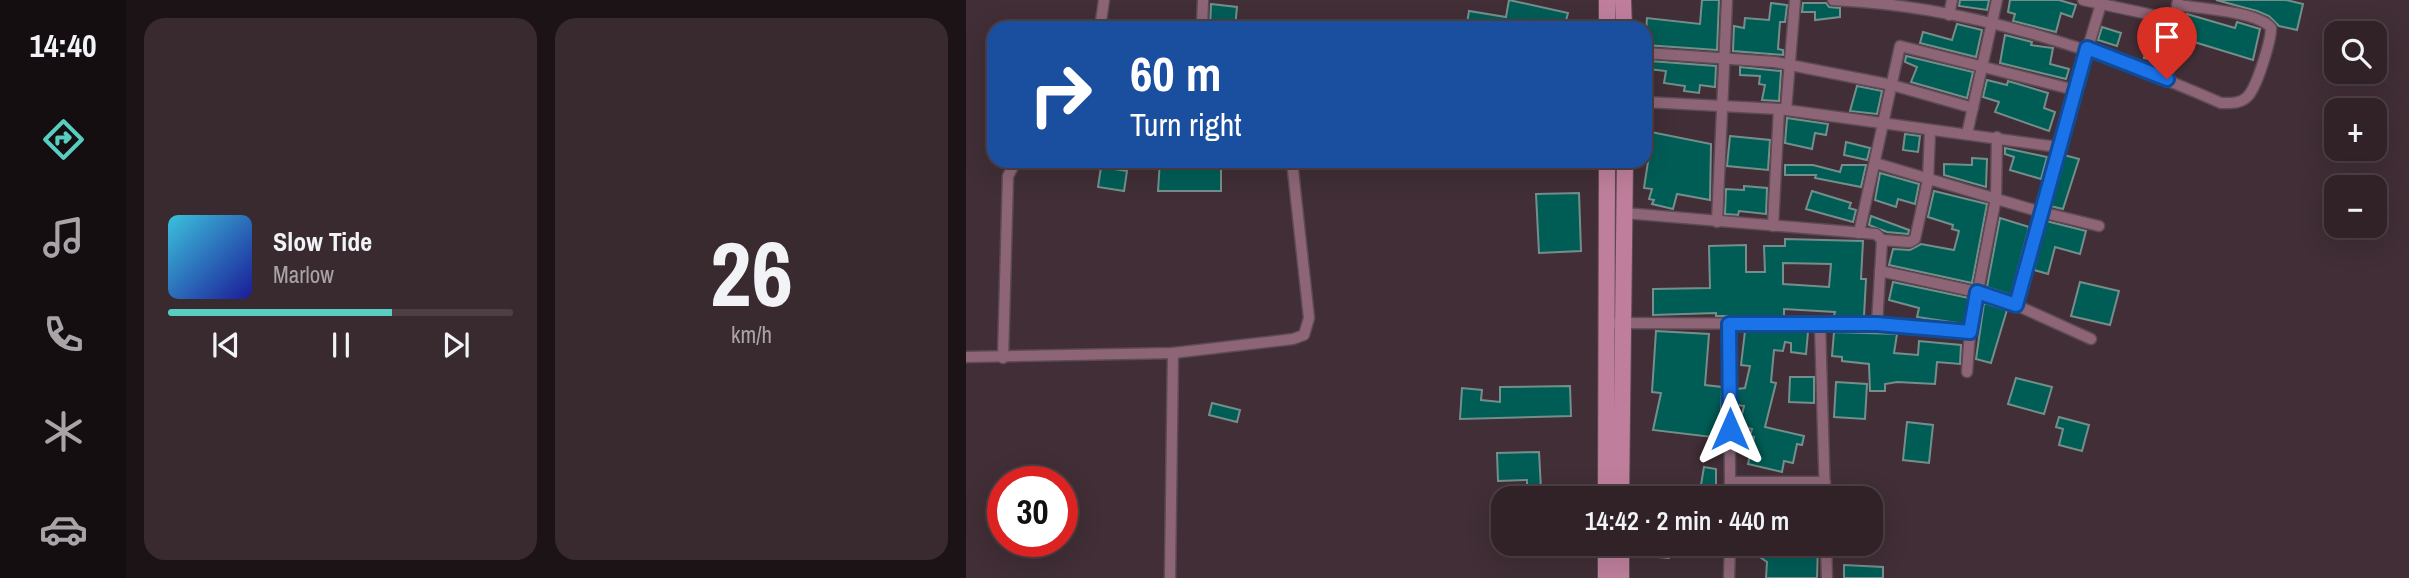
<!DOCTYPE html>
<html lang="en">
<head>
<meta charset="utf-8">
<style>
	body { margin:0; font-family:"Archivo Narrow",sans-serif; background:#392a30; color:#f1f3f6; height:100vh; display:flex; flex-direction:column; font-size:26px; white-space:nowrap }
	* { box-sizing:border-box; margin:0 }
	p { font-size:23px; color:#a8a4a8 }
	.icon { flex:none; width:38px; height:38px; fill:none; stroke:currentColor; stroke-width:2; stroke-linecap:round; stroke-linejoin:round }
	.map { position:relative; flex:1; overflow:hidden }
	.panel { display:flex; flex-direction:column; gap:18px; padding:18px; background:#1b1316; width:840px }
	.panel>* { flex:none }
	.guide { position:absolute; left:21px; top:21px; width:665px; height:147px; border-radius:21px; box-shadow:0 7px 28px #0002,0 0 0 2px #4c3f45; background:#1a4fa0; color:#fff; overflow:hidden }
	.buttons { position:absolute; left:1358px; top:21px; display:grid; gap:14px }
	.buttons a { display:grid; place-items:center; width:63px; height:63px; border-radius:14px; background:#312228; box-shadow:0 7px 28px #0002,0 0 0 2px #4c3f45; font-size:35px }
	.speed { position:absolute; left:21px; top:466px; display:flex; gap:14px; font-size:35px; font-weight:700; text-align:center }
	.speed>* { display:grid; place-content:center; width:91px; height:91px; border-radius:50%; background:#312228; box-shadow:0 7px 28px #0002,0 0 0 2px #4c3f45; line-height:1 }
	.speed .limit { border:10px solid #d22; background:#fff; color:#111 }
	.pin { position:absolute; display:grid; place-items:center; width:60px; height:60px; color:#fff; margin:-72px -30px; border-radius:50% 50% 50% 0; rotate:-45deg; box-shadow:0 0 7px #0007 }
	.pin .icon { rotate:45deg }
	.me { position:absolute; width:77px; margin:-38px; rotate:0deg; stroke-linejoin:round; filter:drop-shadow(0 0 5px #0008) }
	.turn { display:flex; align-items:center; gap:24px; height:147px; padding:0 28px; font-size:32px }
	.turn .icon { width:91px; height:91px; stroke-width:2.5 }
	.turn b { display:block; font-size:49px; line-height:60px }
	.panel .widget { flex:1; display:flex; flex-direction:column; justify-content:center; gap:10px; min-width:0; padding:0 24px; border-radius:21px; background:#392a30 }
	.panel .dial { align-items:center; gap:0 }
	.dial b { font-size:91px; line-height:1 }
	.song { display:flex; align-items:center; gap:21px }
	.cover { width:84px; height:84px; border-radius:10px; background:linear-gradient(135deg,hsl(190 70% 55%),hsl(240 70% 35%)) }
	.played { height:7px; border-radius:4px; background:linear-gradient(90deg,#57cec1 65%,#4c3f45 65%) }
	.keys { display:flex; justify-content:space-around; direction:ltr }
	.panel .tiles { flex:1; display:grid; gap:18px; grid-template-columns:repeat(2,1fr) }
	.trip { position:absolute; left:525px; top:486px; width:392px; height:70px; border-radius:21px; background:#312228; box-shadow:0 7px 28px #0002,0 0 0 2px #4c3f45; font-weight:600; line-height:70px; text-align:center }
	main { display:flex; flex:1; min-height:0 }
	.menu { display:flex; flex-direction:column; width:126px; justify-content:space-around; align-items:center; background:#140e10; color:#a8a4a8 }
	.menu .icon { width:49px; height:49px }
	.menu .active { color:#57cec1 }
	.menu b { font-size:32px; color:#f1f3f6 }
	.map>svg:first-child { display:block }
	.building { fill:#005d56; stroke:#748f8b; stroke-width:2; fill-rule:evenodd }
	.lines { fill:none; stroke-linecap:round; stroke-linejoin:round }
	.minor-casing { stroke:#5d4b53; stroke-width:13 }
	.secondary-casing { stroke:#5d4b53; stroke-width:18 }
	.minor { stroke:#8d6577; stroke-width:10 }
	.secondary { stroke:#bf7f9c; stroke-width:16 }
	.route-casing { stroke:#114b97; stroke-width:18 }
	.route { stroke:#1a73e8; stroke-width:12 }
</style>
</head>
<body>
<main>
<nav class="menu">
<b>14:40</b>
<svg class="icon active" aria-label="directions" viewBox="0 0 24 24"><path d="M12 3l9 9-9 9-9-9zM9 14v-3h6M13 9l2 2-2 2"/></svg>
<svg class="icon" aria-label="music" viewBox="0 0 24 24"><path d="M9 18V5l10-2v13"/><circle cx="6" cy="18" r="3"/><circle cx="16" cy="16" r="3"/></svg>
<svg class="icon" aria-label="phone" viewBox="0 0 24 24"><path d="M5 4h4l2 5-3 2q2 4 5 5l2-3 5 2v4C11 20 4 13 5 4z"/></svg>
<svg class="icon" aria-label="climate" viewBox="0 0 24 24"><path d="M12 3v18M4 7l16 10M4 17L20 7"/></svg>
<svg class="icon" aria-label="car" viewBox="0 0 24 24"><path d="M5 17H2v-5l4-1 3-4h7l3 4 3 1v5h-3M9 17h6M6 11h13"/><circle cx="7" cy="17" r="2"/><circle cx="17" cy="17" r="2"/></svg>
</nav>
<section class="panel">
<div class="tiles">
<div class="widget">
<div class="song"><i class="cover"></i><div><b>Slow Tide</b><p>Marlow</p></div></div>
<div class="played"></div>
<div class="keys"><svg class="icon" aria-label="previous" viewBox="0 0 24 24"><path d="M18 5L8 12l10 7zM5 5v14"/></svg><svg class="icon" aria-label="pause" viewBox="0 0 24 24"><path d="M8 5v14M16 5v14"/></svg><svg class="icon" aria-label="next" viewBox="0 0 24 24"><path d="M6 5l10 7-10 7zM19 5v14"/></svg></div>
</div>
<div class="widget dial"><b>26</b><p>km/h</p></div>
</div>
</section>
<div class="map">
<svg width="1443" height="578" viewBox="0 0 1443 578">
	<rect width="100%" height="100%" fill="#412e36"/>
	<!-- building -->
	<g class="building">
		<path d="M543 0 602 13 598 28 565 20 564 27 501 23 503 11 540 17Z"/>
		<path d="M736 0H753L751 50 679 45 681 18 734 24Z"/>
		<path d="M994 0H1023L1021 10 993 6Z"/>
		<path d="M1044 0H1093L1110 5 1106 17 1095 13 1090 32 1047 21 1049 14 1042 12Z"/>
		<path d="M1250 0H1320L1337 4 1331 30 1313 26 1303 16 1291 11Z"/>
		<path d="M805 3 821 5 819 22H814L812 49 817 50V55L767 51 768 26 778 28 779 18 803 20Z"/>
		<path d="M837 3H860L863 7 874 8V17L849 20V12H836Z"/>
		<path d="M245 4 271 7 269 28H244Z"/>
		<path d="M1221 14 1269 28 1271 22 1294 29 1287 60 1215 38Z"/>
		<path d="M991 24 1016 30 1010 57 954 43 957 32 986 40Z"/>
		<path d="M1136 27 1155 33 1151 46 1132 40Z"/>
		<path d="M1184 34 1199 38 1196 62 1178 58Z"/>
		<path d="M1039 35 1066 42 1065 45 1087 48 1084 64 1103 69 1100 79 1034 63Z"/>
		<path d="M940 56 1007 72 1001 98 945 82 951 67 939 62Z"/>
		<path d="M684 61 750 66 749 87 734 85 733 93 718 91 719 86 698 83 700 71 683 69Z"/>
		<path d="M774 67 815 71 813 101 796 100 799 85 793 84 794 76 774 75Z"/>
		<path d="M1021 80 1041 85 1042 81 1082 93 1078 108 1089 112 1083 131 1029 112 1033 102 1017 97Z"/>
		<path d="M891 86 916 91 911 114 884 111Z"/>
		<path d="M821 118 862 124 860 135 849 133 846 149 819 143Z"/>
		<path d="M685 132 745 144 744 200 711 194 707 209 686 204 688 200 683 199 686 189 678 188 683 155 679 154Z"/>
		<path d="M939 134 954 136 952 152 937 150Z"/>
		<path d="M764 136 804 140 802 170 761 166Z"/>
		<path d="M880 142 904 148 901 160 878 155Z"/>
		<path d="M1039 148 1081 157 1075 179 1044 170 1048 157 1039 154Z"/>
		<path d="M1098 155 1113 159 1097 209 1084 206Z"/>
		<path d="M1006 158 1021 159 1020 187 978 175V164L1006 165Z"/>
		<path d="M194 161H255V191H192Z"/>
		<path d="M819 165H847L874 172 876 165H900L895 187 849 178 850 175H819Z"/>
		<path d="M135 167 161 171 158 191 132 187Z"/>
		<path d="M914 173 953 184 949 204 932 199 930 207 909 200Z"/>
		<path d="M778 186 801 188 800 214 773 211 772 215 759 214 760 189 778 190Z"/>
		<path d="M846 191 885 203 883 208 890 210 887 222 840 209Z"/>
		<path d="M968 191 1021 204 1006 283 923 265 927 249 944 250 955 244 988 250 993 231 986 229 987 225 962 217Z"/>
		<path d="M613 193 615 251 573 253 570 194Z"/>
		<path d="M905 216 943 230 942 234 921 232 903 225Z"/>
		<path d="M1034 218 1063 227 1045 295 1021 287Z"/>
		<path d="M1080 221 1120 231 1114 254 1089 247 1082 274 1068 270Z"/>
		<path d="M819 239 897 241 895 279H900L898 316H868L869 312 818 309V316H750V313L687 315V289L744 288 743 246 780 245V272H799L798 246H819ZM817 263 865 264 863 287 817 284Z"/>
		<path d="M927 282 1003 298 998 324 951 317 953 308 923 300Z"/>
		<path d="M1114 282 1153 291 1144 325 1105 316Z"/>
		<path d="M1018 303 1041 310 1025 363 1010 359Z"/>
		<path d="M690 331 743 334 739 385 756 387 754 438 687 430 695 393 686 392Z"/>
		<path d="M779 331 842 332 840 354 825 352V343L819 342 817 351 808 350 805 382 810 383 799 427 838 436 836 445 831 444 827 463 818 461 816 472 782 464 788 437 784 436 786 429 773 426 778 406 771 405V389L779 388 784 366 775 365Z"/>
		<path d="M868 332 931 334 928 353 952 355 953 341 995 345 994 364 971 362 969 384 931 382 919 384V391H904L903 364 876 361V357L866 356Z"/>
		<path d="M824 377H848V403L823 402Z"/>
		<path d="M1050 378 1086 387 1078 414 1042 404Z"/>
		<path d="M870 382 901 384 899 419 868 417Z"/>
		<path d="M604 386 605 416 494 419 496 388 516 390 515 400 534 402V387Z"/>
		<path d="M246 403 274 410 271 422 243 415Z"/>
		<path d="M1093 417 1123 425 1116 451 1093 445 1097 429 1090 427Z"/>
		<path d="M941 422 967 425 963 463 937 460Z"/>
		<path d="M573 452 575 489 583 490V499H561V480L532 481 531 453Z"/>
		<path d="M738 467 750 469V494L734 491Z"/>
		<path d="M681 544H704L703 558 680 556Z"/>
		<path d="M793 544H852L851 578H800L801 562 788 553Z"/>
		<path d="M878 565 917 567V578H878Z"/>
	</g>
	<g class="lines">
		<!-- minor casing -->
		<g class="minor-casing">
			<g id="minor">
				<path d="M867 0C1002 6 1132 49 1255 103 1264 103 1274 104 1281 97 1291 88 1305 40 1305 28 1293 12 1232 8 1211 5"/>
				<path d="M1117 0 1210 20 1212 0"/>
				<path d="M983 15 986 0"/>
				<path d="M134 28 138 0"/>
				<path d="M236 28 237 0"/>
				<path d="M679 53 809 62 926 85 1007 108"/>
				<path d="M1201 79 1210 20"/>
				<path d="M679 102 813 109 1092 147 1135 4"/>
				<path d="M820 110 829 0"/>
				<path d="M1001 134 1031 0"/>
				<path d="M909 163 1075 212 1133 226"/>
				<path d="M658 213 910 234 916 240 911 324"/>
				<path d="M751 222 761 0"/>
				<path d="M807 226 813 109"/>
				<path d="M893 233 934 46 1109 90"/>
				<path d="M916 240 944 242 949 239 962 180 964 131"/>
				<path d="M914 271 1011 292 1050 305 1125 339"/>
				<path d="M1050 305 1092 147"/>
				<path d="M651 323 911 324 1004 332 1030 198 1031 137"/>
				<path d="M763 324 764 482H859"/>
				<path d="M854 324 859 499"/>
				<path d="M0 357 207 353 327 339 338 335 343 318 326 161"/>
				<path d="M37 358 42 176 50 161"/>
				<path d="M1001 372 1004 332"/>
				<path d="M764 499V482"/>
				<path d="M860 544 861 578"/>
				<path d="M204 578 207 353"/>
				<path d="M763 578 764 544"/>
			</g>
		</g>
		<!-- secondary casing -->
		<g class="secondary-casing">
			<g id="secondary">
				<path d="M641 0V28"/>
				<path d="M657 0 658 28"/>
				<path d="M640 499 641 161"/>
				<path d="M655 499 659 161"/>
				<path d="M640 578V544"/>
				<path d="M655 578V544"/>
			</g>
		</g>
		<!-- minor -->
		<use href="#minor" class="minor"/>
		<!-- secondary -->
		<use href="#secondary" class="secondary"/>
	</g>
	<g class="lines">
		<!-- route casing -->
		<g class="route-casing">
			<path id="route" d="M764 429 763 324H911L1004 332 1011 292 1050 305 1121 48 1201 79"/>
		</g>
		<!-- route -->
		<use href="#route" class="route"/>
	</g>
</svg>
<div class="buttons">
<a><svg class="icon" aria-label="search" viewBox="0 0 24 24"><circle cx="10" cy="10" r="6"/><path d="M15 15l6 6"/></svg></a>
<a>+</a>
<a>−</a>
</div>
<div class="speed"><div class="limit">30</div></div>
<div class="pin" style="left:1201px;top:79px;background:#d93025"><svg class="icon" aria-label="arrive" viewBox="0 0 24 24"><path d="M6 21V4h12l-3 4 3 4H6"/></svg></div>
<svg class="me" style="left:764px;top:429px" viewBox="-20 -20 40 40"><path d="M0-17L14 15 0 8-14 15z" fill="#1a73e8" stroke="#fff" stroke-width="4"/></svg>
<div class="trip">14:42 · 2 min · 440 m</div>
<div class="guide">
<div class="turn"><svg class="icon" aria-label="right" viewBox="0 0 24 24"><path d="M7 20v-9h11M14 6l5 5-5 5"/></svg><div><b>60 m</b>Turn right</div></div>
</div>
</div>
</main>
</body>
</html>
